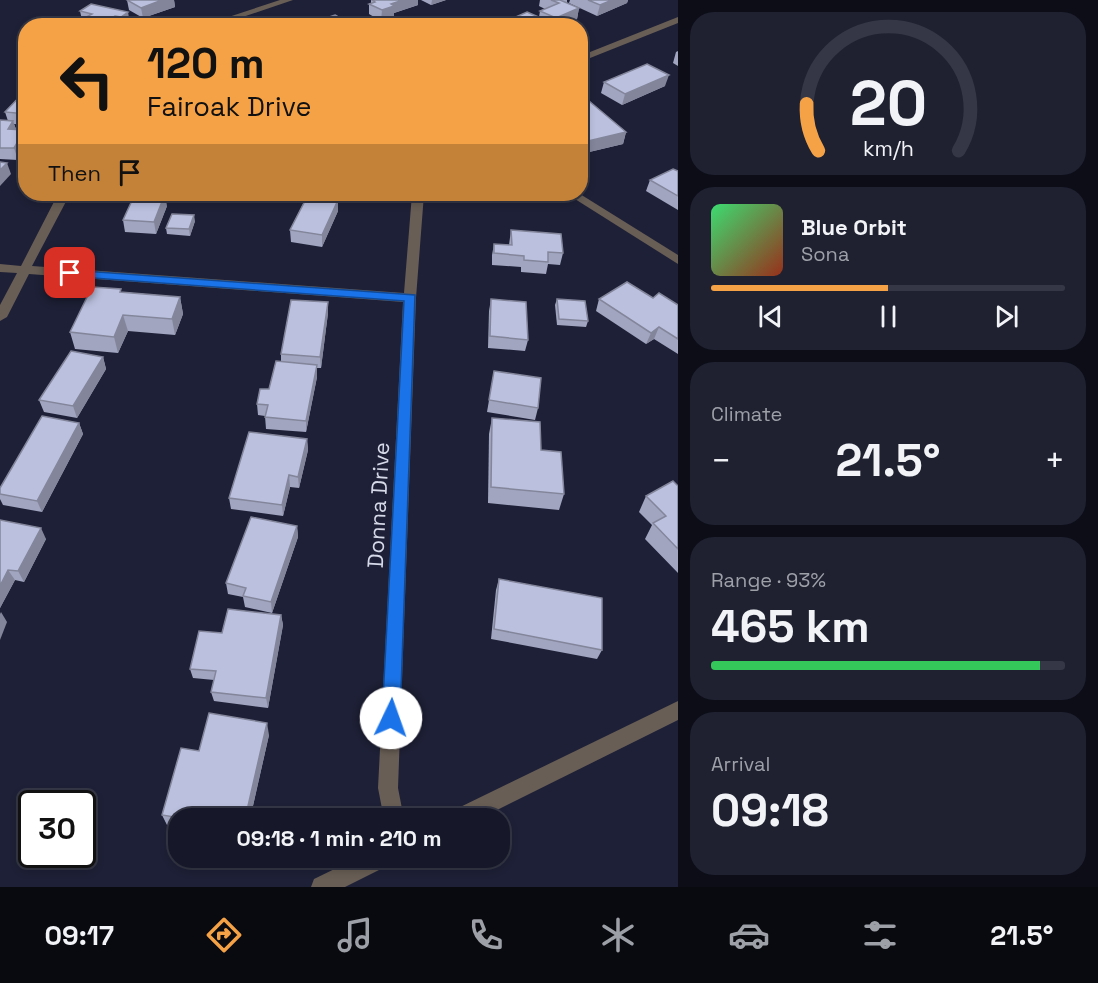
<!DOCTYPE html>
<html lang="en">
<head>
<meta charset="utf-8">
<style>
	body { margin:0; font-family:"Space Grotesk",sans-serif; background:#1f2131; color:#f1f3f6; height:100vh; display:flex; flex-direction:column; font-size:22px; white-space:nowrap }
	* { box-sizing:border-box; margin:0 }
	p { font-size:20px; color:#9ea0a8 }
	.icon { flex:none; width:33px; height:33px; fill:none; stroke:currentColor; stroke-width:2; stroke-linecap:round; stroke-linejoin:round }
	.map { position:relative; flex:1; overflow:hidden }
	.drawer { display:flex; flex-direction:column; gap:12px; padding:12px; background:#0c0d17; width:420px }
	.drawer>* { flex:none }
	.hud { position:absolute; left:18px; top:18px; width:570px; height:183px; border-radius:24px; box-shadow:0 3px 9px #0003,0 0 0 2px #353746; background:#f5a246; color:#111; overflow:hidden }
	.speed { position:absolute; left:18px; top:790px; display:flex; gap:12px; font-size:30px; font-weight:700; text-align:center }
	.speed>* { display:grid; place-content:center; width:78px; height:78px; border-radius:50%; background:#161829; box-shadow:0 3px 9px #0003,0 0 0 2px #353746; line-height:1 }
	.speed .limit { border:3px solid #111; border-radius:9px; background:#fff; color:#111 }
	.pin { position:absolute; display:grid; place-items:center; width:51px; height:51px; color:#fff; margin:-26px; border-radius:12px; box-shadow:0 3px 9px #0006 }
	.me { position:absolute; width:66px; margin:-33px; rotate:3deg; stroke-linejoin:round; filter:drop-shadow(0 0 4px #0008) }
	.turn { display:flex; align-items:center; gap:21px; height:126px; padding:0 30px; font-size:27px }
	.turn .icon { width:78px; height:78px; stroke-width:2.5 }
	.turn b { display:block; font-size:42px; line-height:51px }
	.then { display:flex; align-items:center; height:57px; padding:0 30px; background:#0003; gap:12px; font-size:22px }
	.big { font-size:45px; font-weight:600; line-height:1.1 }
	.drawer .card { flex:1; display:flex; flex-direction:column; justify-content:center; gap:9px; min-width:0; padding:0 21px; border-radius:24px; background:#1f2131 }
	.drawer .dial { align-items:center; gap:0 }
	.dial svg { height:156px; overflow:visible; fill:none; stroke:#353746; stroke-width:7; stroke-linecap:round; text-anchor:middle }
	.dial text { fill:#f1f3f6; stroke:none }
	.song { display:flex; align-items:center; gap:18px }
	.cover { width:72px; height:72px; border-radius:9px; background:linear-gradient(135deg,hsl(140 70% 55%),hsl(10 70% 35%)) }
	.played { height:6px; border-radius:3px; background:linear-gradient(90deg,#f5a246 50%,#353746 50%) }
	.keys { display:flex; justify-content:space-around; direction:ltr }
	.heat { display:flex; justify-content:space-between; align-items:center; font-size:33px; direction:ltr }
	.charge { height:9px; border-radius:4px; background:linear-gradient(90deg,#34c759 93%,#353746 0) }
	.trip { position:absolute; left:168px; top:808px; width:342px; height:60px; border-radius:24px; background:#161829; box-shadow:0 3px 9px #0003,0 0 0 2px #353746; font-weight:600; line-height:60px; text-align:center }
	.tab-bar { display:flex; height:96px; justify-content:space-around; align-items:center; background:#090a10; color:#9ea0a8 }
	.tab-bar .icon { width:42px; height:42px }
	.tab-bar .selected { color:#f5a246 }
	.tab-bar b { font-size:27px; color:#f1f3f6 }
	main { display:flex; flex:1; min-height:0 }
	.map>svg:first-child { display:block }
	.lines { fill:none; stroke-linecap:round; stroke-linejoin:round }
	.minor { fill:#685e55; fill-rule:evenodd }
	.wall { fill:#a1a5bf }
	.shaded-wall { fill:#83869b }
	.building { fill:#bbc0de; stroke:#83869b; stroke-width:1.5 }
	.route { fill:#1a73e8; stroke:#114b97; stroke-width:1.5 }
	.labels { text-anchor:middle; stroke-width:6; stroke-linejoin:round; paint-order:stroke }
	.street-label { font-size:22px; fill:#d6d9e8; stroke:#1e2037 }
</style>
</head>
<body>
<main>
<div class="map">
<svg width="678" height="887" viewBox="0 0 678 887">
	<rect width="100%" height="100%" fill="#1e2037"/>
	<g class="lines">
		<!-- minor -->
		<g class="minor">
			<path d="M280 0H293L216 26H201Z"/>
			<path d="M678 17V23L580 62V56Z"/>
			<path d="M58 194H70L32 266 404 293 412 194H424L416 298 398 788 404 819H384L378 788 403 302 29 274 7 317 0 321V305L17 273 0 272V264L21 266Z"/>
			<path d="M567 194H580L678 255V264Z"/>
			<path d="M678 701V720L479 819H447L450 812Z"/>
			<path d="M357 858H390L387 866 345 887H311L314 879Z"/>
		</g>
	</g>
	<!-- wall -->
	<g class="wall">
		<path d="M127 0H174L175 7 143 18 129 10Z"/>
		<path d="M371 0H418V5L394 13V16L381 21 369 14V4L371 3Z"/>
		<path d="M421 0H446L431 5Z"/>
		<path d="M540 0H567V3L579 8 577 19 561 26H495L539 17 540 11 545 9 539 6Z"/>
		<path d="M570 0H628L627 3 597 16 569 3Z"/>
		<path d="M80 11 128 12 129 23 126 26H64V24L82 20Z"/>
		<path d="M678 51V66L673 63 676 52Z"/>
		<path d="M604 82 665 86 622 105 601 93Z"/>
		<path d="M26 90V125L14 124 16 129 18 160 0 159V120L8 121 5 112Z"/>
		<path d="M580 96 626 132 623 144 585 153 580 148Z"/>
		<path d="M678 171V210L646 191 650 180Z"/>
		<path d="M308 194H342L339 202 338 201V211L322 247 291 242 290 230Z"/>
		<path d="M167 206 156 234 125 232 123 220Z"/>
		<path d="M195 221 190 236 167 234 166 228Z"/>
		<path d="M511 230 563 253 560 265 548 264 546 274 521 272V267L492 265V255L494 244 509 245Z"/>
		<path d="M122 292 180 297 183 314 175 335 128 331 118 353 75 349 70 332Z"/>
		<path d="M653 298 678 305V354L654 339 646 344 596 311 599 299Z"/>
		<path d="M491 299 528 340 525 351 488 348 489 311Z"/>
		<path d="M557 299 588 321 586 327 557 325 555 305Z"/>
		<path d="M328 302V313L321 368H317V377L306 432 266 429 265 416 258 415 257 404 269 389 281 362V354Z"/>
		<path d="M103 357 106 369 77 418 44 412 39 400Z"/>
		<path d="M494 371 538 408 535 420 487 412Z"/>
		<path d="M492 418 541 450 564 494 559 510 488 503 489 434Z"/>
		<path d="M79 423 83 434 42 512 3 505 0 499V488Z"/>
		<path d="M307 439 308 450 299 488 290 487 283 516 231 509 229 498Z"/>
		<path d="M678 486V573L645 539 652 525 639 512 646 496Z"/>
		<path d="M0 520 46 539 24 582 15 580 0 608Z"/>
		<path d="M297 526 298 537 272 613 245 607 243 597 228 594 226 583Z"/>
		<path d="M499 579 602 650 597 659 491 639 496 590Z"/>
		<path d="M281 615 283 625 268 708 214 701 211 692 214 680 193 678 190 669 222 633Z"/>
		<path d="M269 735 250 819H178V827L167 825 162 815 199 751Z"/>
	</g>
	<!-- shaded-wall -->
	<g class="shaded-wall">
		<path d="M162 0H174L175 7 143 18 141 8Z"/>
		<path d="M403 0H418V5L394 13V16L381 21 382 10 391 4Z"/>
		<path d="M432 0H446L431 5Z"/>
		<path d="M612 0H628L627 3 597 16 600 5Z"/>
		<path d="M579 8 577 19 561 26H554L556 18Z"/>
		<path d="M128 12 129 23 126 26H122L121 17Z"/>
		<path d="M115 16 117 26H100Z"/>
		<path d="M548 21 547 26H538Z"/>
		<path d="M347 22V26H336Z"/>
		<path d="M669 75 665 86 622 105 625 94Z"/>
		<path d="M13 121 17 132 8 129Z"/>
		<path d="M26 130V147L18 160 14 148Z"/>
		<path d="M626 132 623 144 585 153 588 141Z"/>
		<path d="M7 163 11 174 0 186V170Z"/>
		<path d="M165 194 167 206 156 234 154 222Z"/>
		<path d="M338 200V211L322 247V235Z"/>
		<path d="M194 215 195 221 190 236 189 229Z"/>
		<path d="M180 297 183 314 175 335 172 319Z"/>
		<path d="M328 302V313L321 368 320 357Z"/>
		<path d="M123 315 128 331 118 353 114 337Z"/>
		<path d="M659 327 654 339 646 344 651 333Z"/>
		<path d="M103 357 106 369 77 418 73 406Z"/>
		<path d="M317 365V377L306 432V421Z"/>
		<path d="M79 423 83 434 42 512 37 501Z"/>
		<path d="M307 439 308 450 299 488 298 477Z"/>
		<path d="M289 475 290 487 283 516 282 505Z"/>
		<path d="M297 526 298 537 272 613 271 602Z"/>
		<path d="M41 528 46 539 24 582 18 571Z"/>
		<path d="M8 570 15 580 0 608V586Z"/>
		<path d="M1 612 7 622 0 640V614Z"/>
		<path d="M281 615 283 625 268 708 266 698Z"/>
		<path d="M267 723 269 735 250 819H245Z"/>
	</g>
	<!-- building -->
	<g class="building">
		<path d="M127 0H162L141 8Z"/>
		<path d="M372 0H403L391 4 394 6 382 10 369 4 375 2Z"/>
		<path d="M551 0H560L579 8 556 18 540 11 559 3Z"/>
		<path d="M588 0H612L600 5Z"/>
		<path d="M91 4 128 12 121 17 115 16 100 25 91 23 87 26H68L64 24 73 18 81 20 92 14 80 11Z"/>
		<path d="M527 12 548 21 538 26H495Z"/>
		<path d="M335 15 347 22 336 26H320L314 22Z"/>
		<path d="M302 18 310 26H270Z"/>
		<path d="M647 64 669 75 625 94 604 82Z"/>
		<path d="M26 90V114L5 112Z"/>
		<path d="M580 96H583L626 132 588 141 580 134Z"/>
		<path d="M0 120 13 121 8 129 25 130 14 148H0Z"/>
		<path d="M0 162 7 163 0 170Z"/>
		<path d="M673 169 678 171V196L650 180Z"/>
		<path d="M135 194H165L154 222 123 220Z"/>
		<path d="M308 195 338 200 322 235 290 230Z"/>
		<path d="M172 214 194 215 189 229 166 228Z"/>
		<path d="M511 230 561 234 563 253 548 252V262L524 260V256L494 253V244L512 245Z"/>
		<path d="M627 282 653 298 659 293 678 305V339L659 327 651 333 599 299Z"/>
		<path d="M92 287 121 289 120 292 180 297 172 319 123 315 114 337 70 332Z"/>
		<path d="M491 299 526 302 528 340 490 336Z"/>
		<path d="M557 299 585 301 588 321 559 319Z"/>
		<path d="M291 300 328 302 320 357 281 354Z"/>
		<path d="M71 351 103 357 73 406 39 400Z"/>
		<path d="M276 361 317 365 306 421 265 417 268 405 257 404 260 389H269Z"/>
		<path d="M494 371 541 378 538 408 489 400Z"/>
		<path d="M42 416 79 423 37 501 0 494V488Z"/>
		<path d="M492 418 540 422 541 450 561 452 564 494 491 487Z"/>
		<path d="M249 432 307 439 298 477 289 475 282 505 229 498Z"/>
		<path d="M673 481 678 486V549L653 523 666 516 646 496Z"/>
		<path d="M251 517 297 526 271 602 243 596 246 588 226 583Z"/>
		<path d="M0 520 41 528 18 571 8 570 0 586Z"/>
		<path d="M499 579 602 598V650L494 629Z"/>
		<path d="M228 609 281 615 266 698 211 692 216 671 190 669 199 631 222 633Z"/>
		<path d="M209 713 267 723 245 819H186L162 815 181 748 199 751Z"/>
	</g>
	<!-- route -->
	<path class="route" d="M70 270 415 295 400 718 397 724 391 726 385 724 382 718 404 301 66 276V271Z"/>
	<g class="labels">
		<!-- street labels -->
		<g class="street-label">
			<text transform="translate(378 505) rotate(-87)" y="8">Donna Drive</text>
		</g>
	</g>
</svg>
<div class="speed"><div class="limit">30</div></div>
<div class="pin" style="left:70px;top:273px;background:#d93025"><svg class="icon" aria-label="arrive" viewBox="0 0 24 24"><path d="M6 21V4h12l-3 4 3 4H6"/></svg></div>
<svg class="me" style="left:391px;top:718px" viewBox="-20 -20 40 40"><circle r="19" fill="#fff"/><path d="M0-13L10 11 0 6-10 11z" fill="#1a73e8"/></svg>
<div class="trip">09:18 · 1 min · 210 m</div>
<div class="hud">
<div class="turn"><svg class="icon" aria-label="left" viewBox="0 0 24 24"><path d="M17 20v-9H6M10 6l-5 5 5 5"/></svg><div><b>120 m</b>Fairoak Drive</div></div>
<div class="then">Then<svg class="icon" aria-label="arrive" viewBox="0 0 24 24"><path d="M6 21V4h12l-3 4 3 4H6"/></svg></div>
</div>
</div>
<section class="drawer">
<div class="card dial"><svg viewBox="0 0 100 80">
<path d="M14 69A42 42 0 1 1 86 69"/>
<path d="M14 69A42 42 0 0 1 8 45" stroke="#f5a246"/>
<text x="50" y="56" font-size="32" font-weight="700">20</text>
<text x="50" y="72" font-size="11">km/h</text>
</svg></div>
<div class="card">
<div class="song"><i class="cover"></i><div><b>Blue Orbit</b><p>Sona</p></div></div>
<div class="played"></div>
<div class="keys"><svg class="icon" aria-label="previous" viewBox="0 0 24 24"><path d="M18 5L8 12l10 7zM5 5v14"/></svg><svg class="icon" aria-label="pause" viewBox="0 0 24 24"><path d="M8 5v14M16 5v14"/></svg><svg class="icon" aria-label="next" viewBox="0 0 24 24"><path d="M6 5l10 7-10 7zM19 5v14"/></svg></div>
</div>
<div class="card"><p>Climate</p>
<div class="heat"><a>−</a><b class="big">21.5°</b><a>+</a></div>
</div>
<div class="card"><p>Range · 93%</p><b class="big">465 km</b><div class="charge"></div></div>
<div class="card"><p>Arrival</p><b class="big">09:18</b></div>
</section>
</main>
<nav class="tab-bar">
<b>09:17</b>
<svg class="icon selected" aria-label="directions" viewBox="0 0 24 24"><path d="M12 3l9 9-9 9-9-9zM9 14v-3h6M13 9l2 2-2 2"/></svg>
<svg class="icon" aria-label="music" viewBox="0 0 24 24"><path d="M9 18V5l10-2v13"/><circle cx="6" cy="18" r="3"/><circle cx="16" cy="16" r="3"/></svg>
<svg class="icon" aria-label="phone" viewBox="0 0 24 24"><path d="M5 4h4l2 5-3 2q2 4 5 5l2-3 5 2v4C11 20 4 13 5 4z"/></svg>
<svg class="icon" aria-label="climate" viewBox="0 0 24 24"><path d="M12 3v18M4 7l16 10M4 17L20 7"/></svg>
<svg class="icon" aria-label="car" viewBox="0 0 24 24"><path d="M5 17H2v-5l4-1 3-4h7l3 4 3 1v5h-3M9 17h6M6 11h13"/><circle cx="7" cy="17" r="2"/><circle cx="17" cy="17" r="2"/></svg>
<svg class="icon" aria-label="filters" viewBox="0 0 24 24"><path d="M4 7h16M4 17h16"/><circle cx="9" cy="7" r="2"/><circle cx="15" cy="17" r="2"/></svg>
<b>21.5°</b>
</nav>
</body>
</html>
